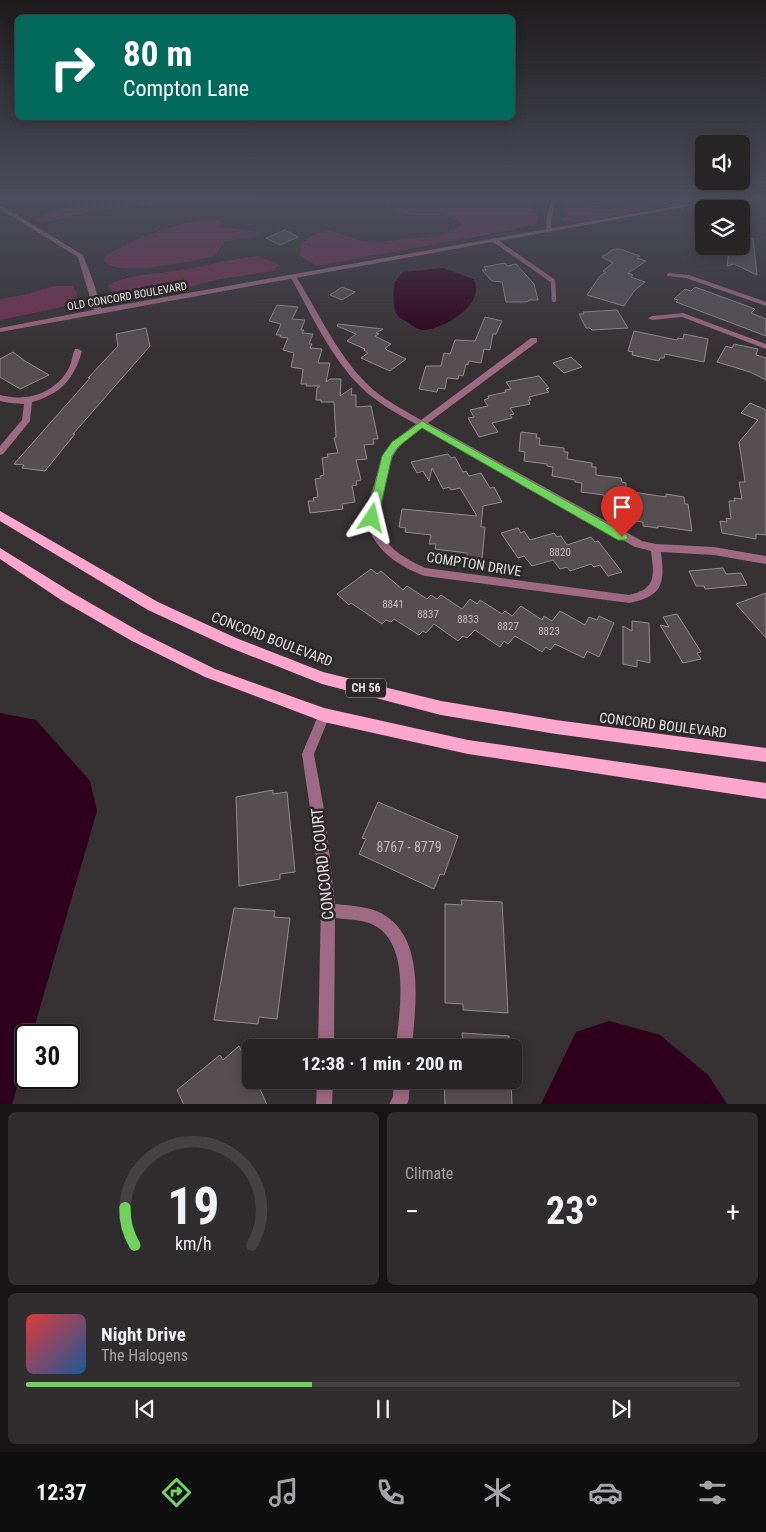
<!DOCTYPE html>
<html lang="en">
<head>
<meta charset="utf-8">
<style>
	body { margin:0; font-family:"Roboto Condensed",sans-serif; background:#302d2e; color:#f1f3f6; height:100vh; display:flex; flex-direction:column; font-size:19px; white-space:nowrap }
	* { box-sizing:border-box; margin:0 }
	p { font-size:16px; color:#a5a5a7 }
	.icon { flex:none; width:28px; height:28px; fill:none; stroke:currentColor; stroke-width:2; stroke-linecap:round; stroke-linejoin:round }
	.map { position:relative; height:1104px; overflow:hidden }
	.side { display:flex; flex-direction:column; gap:8px; padding:8px; background:#161415; flex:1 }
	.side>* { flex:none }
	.hud { position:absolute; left:15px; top:15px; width:500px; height:105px; border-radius:8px; box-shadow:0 2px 12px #0003,0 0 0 1px #444243; background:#00695c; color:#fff; overflow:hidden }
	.buttons { position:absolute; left:695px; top:135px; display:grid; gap:10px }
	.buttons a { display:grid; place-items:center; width:55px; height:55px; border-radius:8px; background:#282526; box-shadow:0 2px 12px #0003,0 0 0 1px #444243; font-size:25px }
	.speed { position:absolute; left:15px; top:1024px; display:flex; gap:10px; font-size:25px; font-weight:700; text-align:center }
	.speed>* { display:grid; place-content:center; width:65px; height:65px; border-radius:50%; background:#282526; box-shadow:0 2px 12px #0003,0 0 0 1px #444243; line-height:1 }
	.speed .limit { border:2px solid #111; border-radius:8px; background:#fff; color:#111 }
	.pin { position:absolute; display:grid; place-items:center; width:42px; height:42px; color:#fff; margin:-51px -21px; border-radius:50% 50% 50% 0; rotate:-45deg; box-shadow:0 0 5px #0007 }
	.pin .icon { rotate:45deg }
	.me { position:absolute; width:55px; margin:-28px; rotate:10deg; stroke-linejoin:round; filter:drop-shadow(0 0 4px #0008) }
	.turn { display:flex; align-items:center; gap:18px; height:105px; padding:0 25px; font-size:22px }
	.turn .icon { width:65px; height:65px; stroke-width:2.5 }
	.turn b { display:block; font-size:35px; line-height:42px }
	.big { font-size:38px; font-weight:700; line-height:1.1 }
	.side .card { flex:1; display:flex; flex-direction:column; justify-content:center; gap:8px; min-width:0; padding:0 18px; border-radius:8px; background:#302d2e }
	.side .dial { align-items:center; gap:0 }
	.dial svg { height:130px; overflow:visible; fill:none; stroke:#444243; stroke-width:7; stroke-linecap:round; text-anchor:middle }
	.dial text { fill:#f1f3f6; stroke:none }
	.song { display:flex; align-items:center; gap:15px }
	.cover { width:60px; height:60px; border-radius:8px; background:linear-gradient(135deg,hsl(0 70% 55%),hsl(210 70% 35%)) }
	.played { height:5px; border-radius:2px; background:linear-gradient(90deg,#71d25e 40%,#444243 40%) }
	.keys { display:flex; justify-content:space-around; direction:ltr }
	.heat { display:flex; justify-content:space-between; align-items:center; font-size:28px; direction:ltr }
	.side .tiles { flex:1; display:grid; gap:8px; grid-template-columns:1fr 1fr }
	.card:last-child { grid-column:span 2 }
	.trip { position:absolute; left:242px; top:1039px; width:280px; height:50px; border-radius:8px; background:#282526; box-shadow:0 2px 12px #0003,0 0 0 1px #444243; font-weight:700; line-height:50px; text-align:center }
	.tab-bar { display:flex; height:80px; justify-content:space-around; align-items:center; background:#100f0f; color:#a5a5a7 }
	.tab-bar .icon { width:35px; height:35px }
	.tab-bar .selected { color:#71d25e }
	.tab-bar b { font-size:22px; color:#f1f3f6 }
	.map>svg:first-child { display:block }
	.green { fill:#722e51 }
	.water { fill:#2f001b }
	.building { fill:#554f52; stroke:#938c8f }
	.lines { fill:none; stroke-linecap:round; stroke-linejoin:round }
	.service { stroke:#9e6982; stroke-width:4.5 }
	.minor { fill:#9e6982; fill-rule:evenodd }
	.tertiary { fill:#9e6982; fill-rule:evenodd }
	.primary { fill:#fda6ce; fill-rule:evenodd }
	.route { fill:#71d25e; stroke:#49883d }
	.labels { text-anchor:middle; stroke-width:5; stroke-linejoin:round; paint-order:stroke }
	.far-street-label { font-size:11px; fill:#e5e1e3; stroke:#2c2729 }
	.number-label { font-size:11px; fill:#c1bcbf }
	.shield { fill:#2c2729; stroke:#aea9ab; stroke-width:1 }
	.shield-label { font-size:12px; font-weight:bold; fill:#e5e1e3 }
	.street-label { font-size:14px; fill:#e5e1e3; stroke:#2c2729 }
	.near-number-label { font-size:14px; fill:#c1bcbf }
	.near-street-label { font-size:16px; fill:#e5e1e3; stroke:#2c2729 }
</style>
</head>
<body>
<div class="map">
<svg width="766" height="1105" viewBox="0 0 766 1105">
	<rect width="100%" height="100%" fill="#363133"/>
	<!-- green -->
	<g class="green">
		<path d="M71 198H176L154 206 101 209 50 221 40 222 34 219 66 208Z"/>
		<path d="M382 198H535L533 209 538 217 536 224 506 231 317 266 300 256 301 244 313 235 328 230 362 241 377 242 439 236 463 225C446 209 426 218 406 214 395 212 387 206 378 200Z"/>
		<path d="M565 198H576L592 207 606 210 660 198H718L580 222 561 220 567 216 562 204Z"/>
		<path d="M214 218 220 221V227L251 231 261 234 252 238 225 241 215 256C191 261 123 277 104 262V257C131 239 182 221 214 218Z"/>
		<path d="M259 256 278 265 274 271 221 279 143 298H126L110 289 108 285C132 273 161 274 187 269 211 265 235 258 259 256Z"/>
		<path d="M54 286H73L77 294 76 304 0 320V299L24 295Z"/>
	</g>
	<!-- water -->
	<g class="water">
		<path d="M443 268 473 279C488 303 443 330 423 330 418 330 413 326 409 323 406 321 401 319 399 317 392 310 393 291 395 282L403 272Z"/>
		<path d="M0 713 36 720 90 781 97 811 32 1035H26V1056L12 1105 0 1104Z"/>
		<path d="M609 1021 660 1035 708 1075 727 1104H541L576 1032Z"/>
	</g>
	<!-- building -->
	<g class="building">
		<path d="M285 230 298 237 280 245 266 238Z"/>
		<path d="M753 238 757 275 734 264 727 266 729 249H734V246H741V242Z"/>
		<path d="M614 249H620L640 256 637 258 646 261 628 273 633 275 631 277 645 282 634 291 624 306 587 295 600 276 606 272 603 271 613 263 602 257Z"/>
		<path d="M505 263 507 266 516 264 534 284 538 300H529L527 302H506L502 282 492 281 482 270H486L484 267Z"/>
		<path d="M342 287 355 292 342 300 330 295Z"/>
		<path d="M695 287 755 309 751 313 766 319V336L676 302 678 300 674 299 685 289 691 291Z"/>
		<path d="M277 305 298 307 292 319 305 320 301 330H304L302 333 313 334 309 344H312L310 348 322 349 318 363H330L326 382 330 379H341L340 396 352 388 351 395H356V407L371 406 378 439H373L374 444 364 445 367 459 356 460 361 480 356 481 357 485 352 486 355 502 342 504 343 509 310 513 308 501H314L313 498 318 497 315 479 321 478 320 476 324 475 322 458 328 457 327 454 338 453 334 438 336 437 334 402H321V400H316L317 388 320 386H306L307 384H301L303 369 291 367 294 353 283 350 288 338 280 337 281 335H276L281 324 269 321Z"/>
		<path d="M617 310 628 328 592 330 590 328H586L579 314H584L583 312Z"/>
		<path d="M485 317 502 321 496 334H493L490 350 484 349 481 363 469 361 468 365 466 364 463 376 459 375 458 379 447 378 445 389 438 388 437 392 419 389 426 366H441L444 353 450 354 451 352 455 340 475 341Z"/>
		<path d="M338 324 383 329 376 333 379 334 375 336 391 344 385 348 387 350 406 359 390 371 361 358 368 353 364 350 365 349 347 341 356 334 337 326Z"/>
		<path d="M146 328 150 346 73 434H75L45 471 22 468 24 465 14 464 90 378H88L118 346 116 334Z"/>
		<path d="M634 331 677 340 678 338 683 339 684 334 708 339 704 362 665 354 664 358H660L659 361 632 355 633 352 628 351Z"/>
		<path d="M734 344 758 349 756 355 766 358V380L750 372 717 362 726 346 732 348Z"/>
		<path d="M13 352 25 361 49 375 20 389 0 377V359Z"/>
		<path d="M571 357 582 367 564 373 553 363Z"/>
		<path d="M539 376 549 388 546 389 549 392 529 397 531 400H528L530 404 510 408 514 414 510 415 512 418 492 423 498 432 479 437 468 418 474 417 470 410 488 406 484 400 489 398 488 396 506 392 505 390 511 389 506 382Z"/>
		<path d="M750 403 766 410V535L756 534V539L722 533 720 521 727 522 726 518 731 519 729 501H735L734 498 742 499 739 482H745L739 442 758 420 741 413Z"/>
		<path d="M521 432 537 434 536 438H540L539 445 564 448V452H568L567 459 592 463V467H596V475L621 478 622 482 626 483V491L666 497V494L684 497 685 504H688L692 531 658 526V528L643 526V522L635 521V513L612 509V499L604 498V495L581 492 582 483 575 482V480L552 476 553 467 547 466V464L524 461 525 452 519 451Z"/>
		<path d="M448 454 451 458 455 457 463 472 466 471 469 476 481 473 490 488 494 487 502 502 483 506 481 527H485L482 559 467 558V553L435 549 436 544H429L431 535 405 532 406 528 399 527 402 509 477 516 460 488 451 490 449 487 443 489 432 468 429 481 423 471 417 473 411 462Z"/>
		<path d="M518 528 521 533 524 531 530 540 554 533 557 537 561 536 567 545 591 537 595 542 598 541 622 572 608 576 600 565 594 567 591 564 570 571 567 567 560 569 553 560 532 566 524 556 518 558 501 533Z"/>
		<path d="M723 568 726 574 741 573 747 585 705 589 704 586H696L689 571Z"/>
		<path d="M371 569 377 574 381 571 403 590 407 586 427 599 431 595 437 599 441 595 462 609 470 599 477 604 480 600 502 614 505 611 512 616 521 606 542 620 544 616 552 621 560 611 585 625 589 617 597 620 599 616 614 623 599 657 587 651 584 658 555 644 550 650 546 647 542 652 515 636 508 644 504 641 500 647 475 630 467 638 463 636 458 641 434 624 426 633 423 631 419 635 394 619 391 622 386 620 382 624 351 603 349 605 337 594Z"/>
		<path d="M766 593V638L736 604Z"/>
		<path d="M677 614 701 652 697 653 701 659 683 663 660 625 669 627 663 617Z"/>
		<path d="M632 621 649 623 650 663 637 660V667L623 664V626L632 631Z"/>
		<path d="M273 790V794L287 792 295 872 280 874V879L239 886 236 797Z"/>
		<path d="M378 802 458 836 444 875 440 874 434 889 359 854 366 839 362 838Z"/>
		<path d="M461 900 502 902 508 1013 463 1010V1004L445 1003V904L462 905Z"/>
		<path d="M234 908 275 911 274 917 290 918 277 1019 259 1017 258 1024 214 1020Z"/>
		<path d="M462 1033 509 1036V1048H463Z"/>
		<path d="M239 1046 251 1071V1080H256L267 1105H184L177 1090 220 1055 223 1060Z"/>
		<path d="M444 1080H511L512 1105H445Z"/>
	</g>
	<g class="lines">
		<!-- service -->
		<g class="service">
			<path d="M549 230V218L554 198"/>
			<path d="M494 240 553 281 554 300"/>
		</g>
		<!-- minor -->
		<g class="minor">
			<path d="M0 205 83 255 93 281 102 311 101 313 94 311 78 257 0 209Z"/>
			<path d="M669 273 689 275 766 302V306L686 278 667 276V274Z"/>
			<path d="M291 275H295C318 311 336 353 367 384 381 398 404 410 421 420L531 338H537V342L428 423 642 541 656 544 714 547 766 556V564L714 555 661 552C665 584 663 596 629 603L425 576C399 567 367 546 367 515 367 505 371 495 374 485 384 451 387 445 416 424 398 414 377 403 362 388 332 360 310 312 290 276ZM422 427 635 547 651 551C654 575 657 589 629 595L426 568C404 559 377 543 377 515 377 505 381 495 383 485 392 452 395 448 422 427Z"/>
			<path d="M683 313 766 344V349L682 317 652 320 648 318 652 316Z"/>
			<path d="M75 349H78L82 351C74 379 61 394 32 402L30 421 3 454 0 455V446L22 420 24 404 10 403 0 401V395C26 402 55 394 69 368 72 362 72 355 75 349Z"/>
			<path d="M324 710 328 711 330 715 314 754 325 815 335 904C353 906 375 906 390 919 425 947 415 1009 412 1048H396C399 1013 410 953 380 929 368 919 350 920 335 918L334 1048H318L321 901 311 815 302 754 320 711Z"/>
			<path d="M317 1080H333L332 1105H316Z"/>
			<path d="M394 1080H410L409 1098 407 1105H389L393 1096Z"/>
		</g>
		<!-- tertiary -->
		<path class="tertiary" d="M722 198H733L0 332V328L98 309Z"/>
		<!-- primary -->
		<g class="primary">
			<path d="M0 511 158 602 236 638 323 672 441 701 556 720 766 748V762L556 734 441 715 322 684 226 646 148 610 0 521Z"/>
			<path d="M0 548 71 592 142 633 215 669 324 708 468 740 766 783V799L468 754 324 722 205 677 132 641 61 600 0 559Z"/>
		</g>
	</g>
	<!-- sky -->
	<linearGradient id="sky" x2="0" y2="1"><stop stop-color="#1e1b1c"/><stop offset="0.56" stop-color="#4c4e5b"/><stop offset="1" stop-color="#4c4e5b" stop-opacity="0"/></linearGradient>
	<rect width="766" height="352" fill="url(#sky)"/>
	<!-- route -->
	<path class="route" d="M422 421 626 534 628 537 626 540H618L422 428 398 447 392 456 378 518 372 522 368 520 367 518 382 456 392 442Z"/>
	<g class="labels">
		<!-- far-street labels -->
		<g class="far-street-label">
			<text transform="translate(127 296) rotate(-10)" y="4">OLD CONCORD BOULEVARD</text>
		</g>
		<!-- number labels -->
		<g class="number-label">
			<text x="560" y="556">8820</text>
			<text x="393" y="608">8841</text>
			<text x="428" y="618">8837</text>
			<text x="468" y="623">8833</text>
			<text x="508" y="630">8827</text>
			<text x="549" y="635">8823</text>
		</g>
		<!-- shield labels -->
		<rect class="shield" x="346" y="678.5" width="40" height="19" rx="4"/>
		<g class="shield-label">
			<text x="366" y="692">CH 56</text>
		</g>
		<!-- street labels -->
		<g class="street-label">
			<text transform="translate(474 564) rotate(9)" y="5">COMPTON DRIVE</text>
			<text transform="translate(272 639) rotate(21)" y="5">CONCORD BOULEVARD</text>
			<text transform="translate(663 725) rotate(7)" y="5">CONCORD BOULEVARD</text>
		</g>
		<!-- near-number labels -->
		<g class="near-number-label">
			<text x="409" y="852">8767 - 8779</text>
		</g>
		<!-- near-street labels -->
		<g class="near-street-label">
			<text transform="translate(322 864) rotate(-96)" y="6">CONCORD COURT</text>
		</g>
	</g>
</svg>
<div class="buttons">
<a><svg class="icon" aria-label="sound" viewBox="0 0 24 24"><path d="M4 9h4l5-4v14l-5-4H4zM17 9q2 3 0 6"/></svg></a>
<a><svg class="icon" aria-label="layers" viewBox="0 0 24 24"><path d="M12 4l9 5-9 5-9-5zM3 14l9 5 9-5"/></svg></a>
</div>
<div class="speed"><div class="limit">30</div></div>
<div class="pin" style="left:622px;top:537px;background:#d93025"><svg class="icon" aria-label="arrive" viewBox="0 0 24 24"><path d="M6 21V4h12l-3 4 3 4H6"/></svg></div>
<svg class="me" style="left:372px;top:518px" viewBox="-20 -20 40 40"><path d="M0-17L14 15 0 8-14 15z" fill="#71d25e" stroke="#fff" stroke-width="4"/></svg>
<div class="trip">12:38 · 1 min · 200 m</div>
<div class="hud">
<div class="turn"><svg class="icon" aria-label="right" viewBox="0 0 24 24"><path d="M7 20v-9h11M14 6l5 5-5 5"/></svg><div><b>80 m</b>Compton Lane</div></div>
</div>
</div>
<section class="side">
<div class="tiles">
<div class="card dial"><svg viewBox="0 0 100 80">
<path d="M14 69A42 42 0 1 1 86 69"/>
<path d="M14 69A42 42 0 0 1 8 46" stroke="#71d25e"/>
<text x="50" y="56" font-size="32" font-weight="700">19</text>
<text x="50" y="72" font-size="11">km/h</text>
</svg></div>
<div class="card"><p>Climate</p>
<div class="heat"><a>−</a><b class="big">23°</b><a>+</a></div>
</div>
<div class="card">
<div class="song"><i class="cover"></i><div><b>Night Drive</b><p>The Halogens</p></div></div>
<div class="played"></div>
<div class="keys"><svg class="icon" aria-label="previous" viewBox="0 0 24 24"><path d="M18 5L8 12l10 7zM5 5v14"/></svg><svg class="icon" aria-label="pause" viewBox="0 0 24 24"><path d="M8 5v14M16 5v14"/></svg><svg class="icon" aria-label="next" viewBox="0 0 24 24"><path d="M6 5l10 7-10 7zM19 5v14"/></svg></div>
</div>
</div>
</section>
<nav class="tab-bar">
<b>12:37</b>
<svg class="icon selected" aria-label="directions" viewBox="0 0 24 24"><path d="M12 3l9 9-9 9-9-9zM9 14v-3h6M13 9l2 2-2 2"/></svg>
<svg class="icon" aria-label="music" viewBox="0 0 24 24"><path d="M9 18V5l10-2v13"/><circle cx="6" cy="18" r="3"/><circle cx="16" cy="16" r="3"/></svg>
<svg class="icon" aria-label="phone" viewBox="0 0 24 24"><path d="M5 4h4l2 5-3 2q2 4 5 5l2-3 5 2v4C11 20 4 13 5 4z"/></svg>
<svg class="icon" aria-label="climate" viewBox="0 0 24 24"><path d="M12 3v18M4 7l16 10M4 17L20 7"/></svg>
<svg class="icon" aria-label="car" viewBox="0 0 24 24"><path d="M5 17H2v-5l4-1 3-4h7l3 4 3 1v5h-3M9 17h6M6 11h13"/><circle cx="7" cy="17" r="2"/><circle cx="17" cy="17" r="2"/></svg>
<svg class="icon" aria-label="filters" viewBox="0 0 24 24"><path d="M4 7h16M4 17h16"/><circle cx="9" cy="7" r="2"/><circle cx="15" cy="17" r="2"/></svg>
</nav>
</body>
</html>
